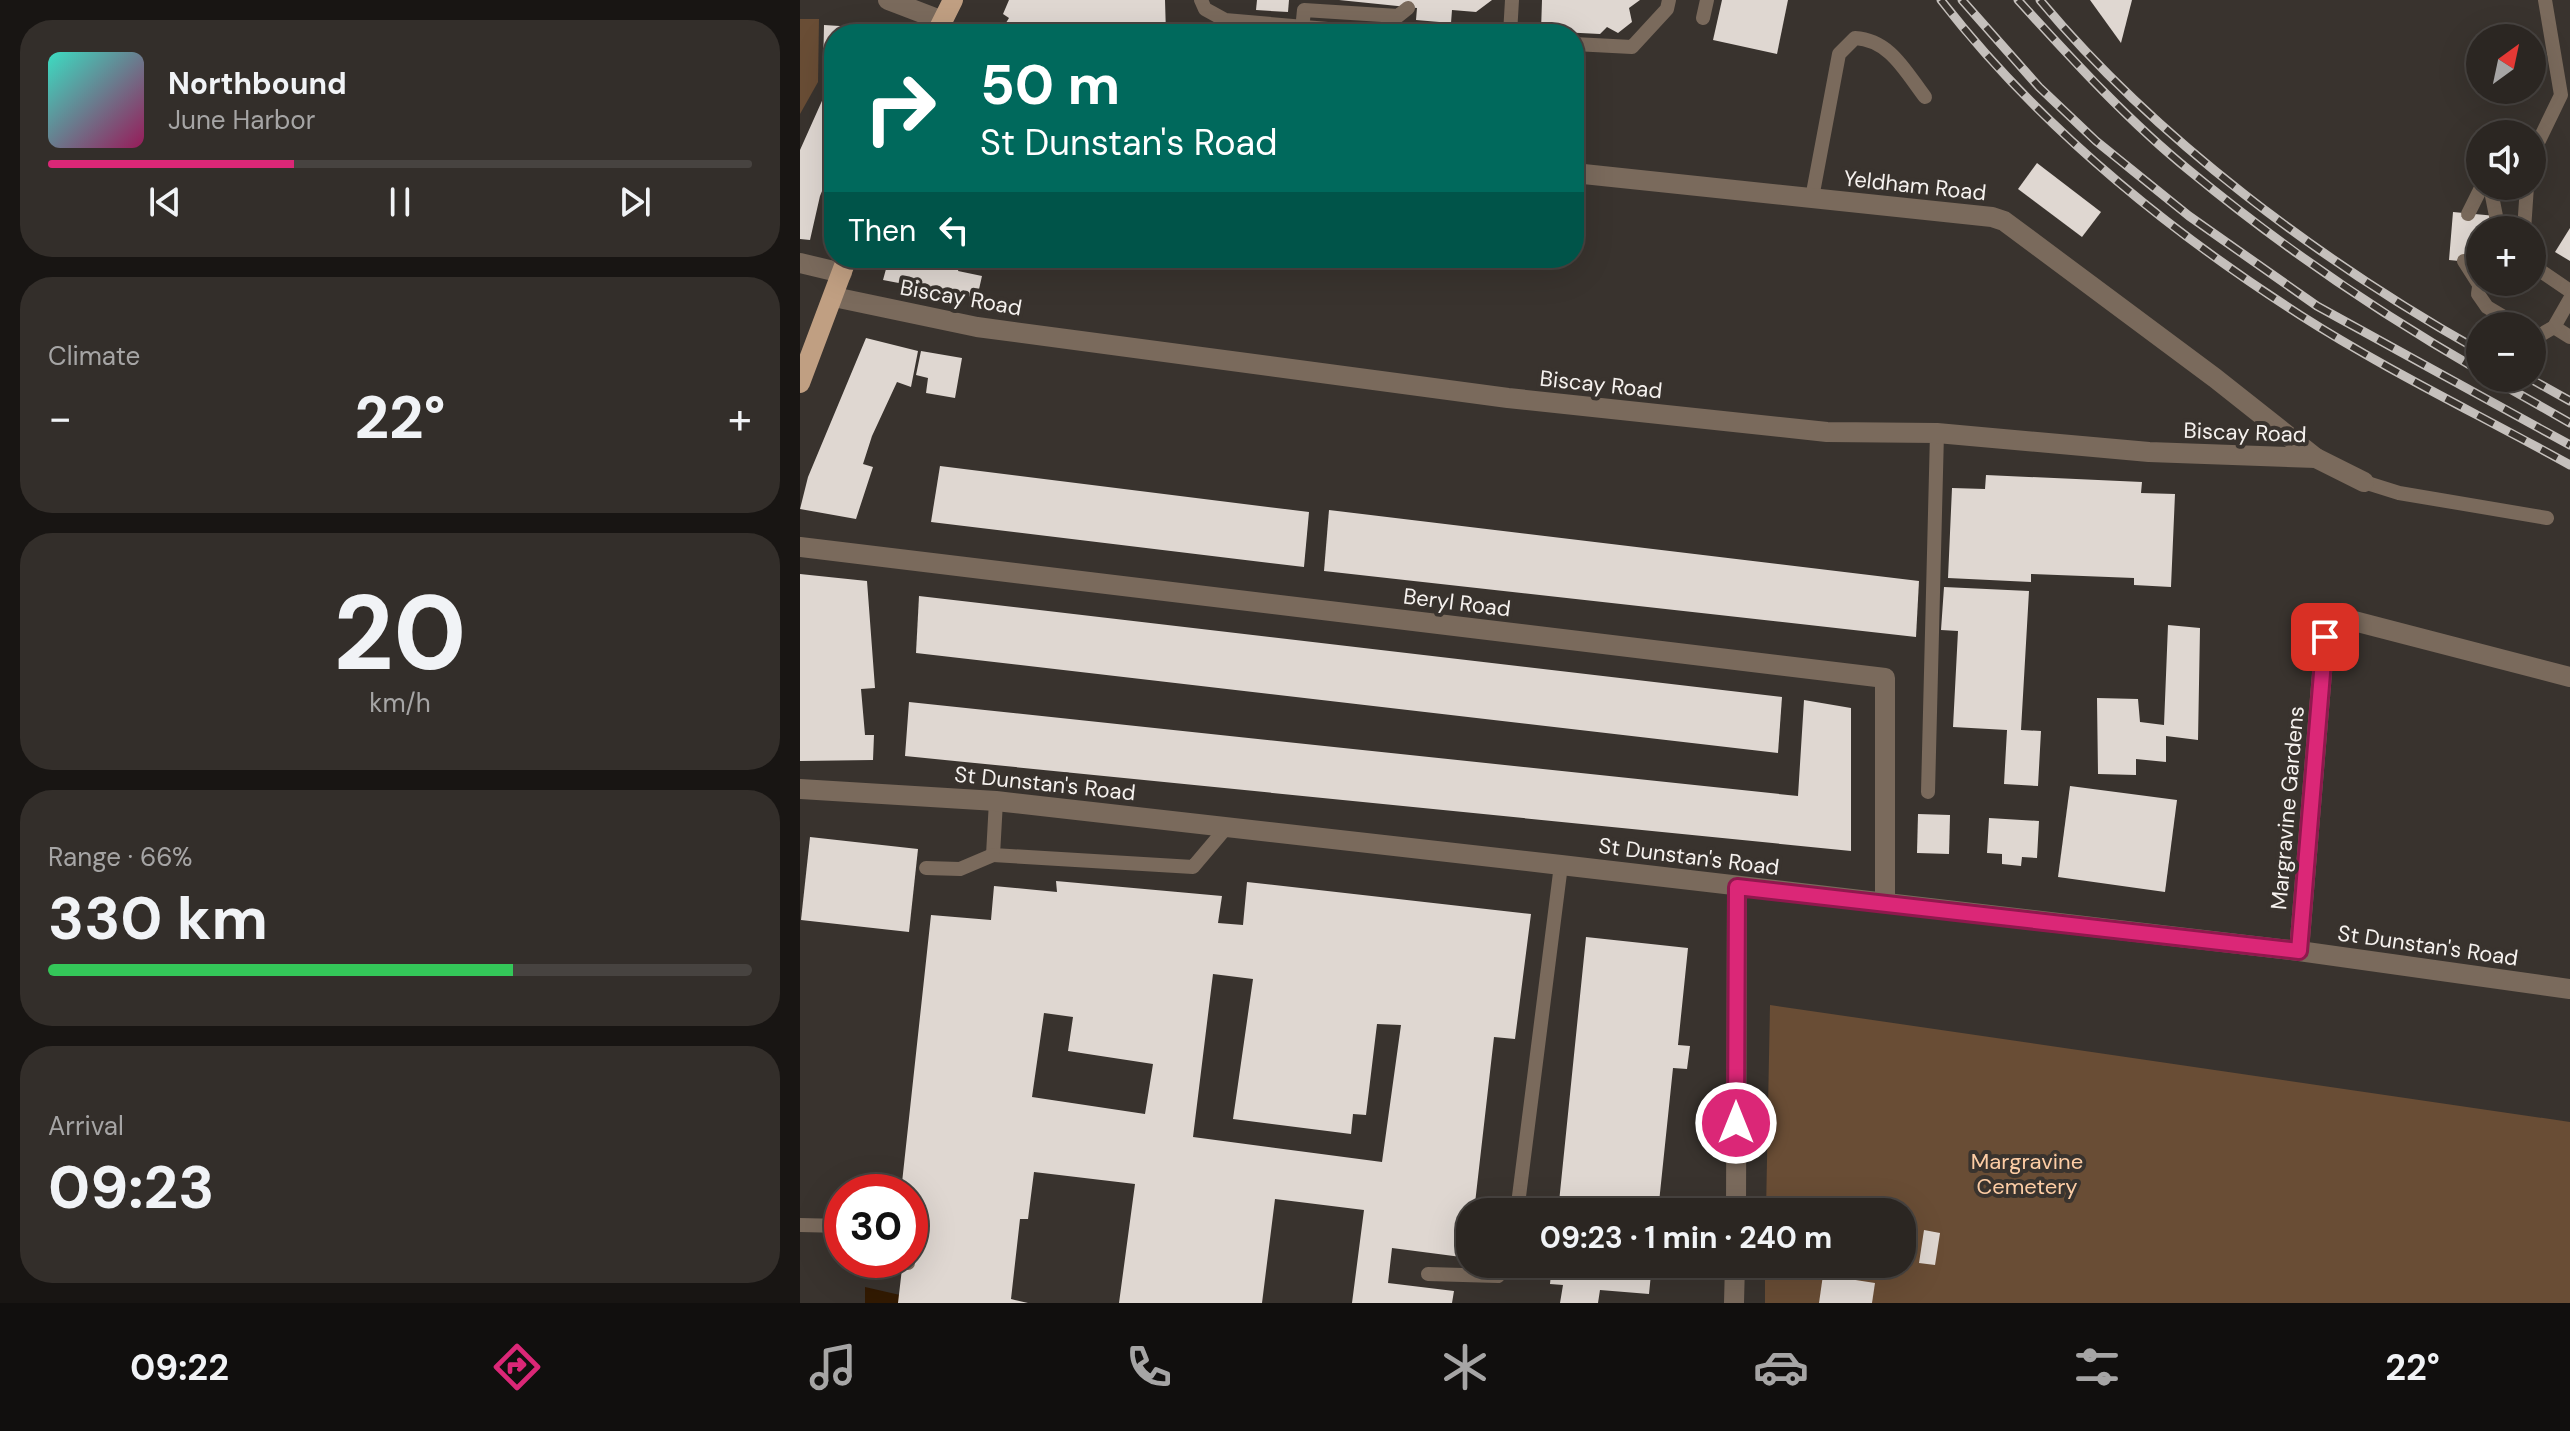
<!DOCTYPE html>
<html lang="en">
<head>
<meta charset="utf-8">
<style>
	body { margin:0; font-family:"DM Sans",sans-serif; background:#332e2a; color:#f1f3f6; height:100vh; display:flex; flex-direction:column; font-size:30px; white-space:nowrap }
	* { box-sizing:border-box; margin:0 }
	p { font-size:26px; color:#a6a5a5 }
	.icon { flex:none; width:44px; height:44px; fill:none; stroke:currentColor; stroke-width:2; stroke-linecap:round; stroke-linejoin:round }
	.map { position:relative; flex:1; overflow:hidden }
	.details { display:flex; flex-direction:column; gap:20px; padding:20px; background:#181513; width:800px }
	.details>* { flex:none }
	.top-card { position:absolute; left:24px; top:24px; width:760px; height:244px; border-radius:32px; box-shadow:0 8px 32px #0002,0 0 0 2px #474340; background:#00695c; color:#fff; overflow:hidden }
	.needle { width:52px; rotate:33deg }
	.controls { position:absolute; left:1666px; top:24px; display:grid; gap:16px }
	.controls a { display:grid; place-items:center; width:80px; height:80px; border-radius:50%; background:#2b2622; box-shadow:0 8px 32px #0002,0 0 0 2px #474340; font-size:40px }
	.speed { position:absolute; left:24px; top:1174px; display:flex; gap:16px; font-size:40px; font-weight:700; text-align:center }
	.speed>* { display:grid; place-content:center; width:104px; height:104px; border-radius:50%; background:#2b2622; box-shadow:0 8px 32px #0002,0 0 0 2px #474340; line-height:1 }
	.speed .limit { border:12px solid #d22; background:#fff; color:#111 }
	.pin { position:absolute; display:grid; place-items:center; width:68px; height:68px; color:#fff; margin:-34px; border-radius:16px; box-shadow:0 4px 12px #0006 }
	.me { position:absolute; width:88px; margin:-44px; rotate:0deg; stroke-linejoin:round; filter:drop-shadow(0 0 6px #0008) }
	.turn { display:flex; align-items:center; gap:28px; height:168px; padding:0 24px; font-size:36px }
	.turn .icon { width:104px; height:104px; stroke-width:2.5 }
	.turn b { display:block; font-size:56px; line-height:68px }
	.then { display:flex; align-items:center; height:76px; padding:0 24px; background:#0003; gap:16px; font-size:30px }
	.big { font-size:60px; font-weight:700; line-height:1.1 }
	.details .tile { flex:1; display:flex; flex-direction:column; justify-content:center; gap:12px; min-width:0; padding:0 28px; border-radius:32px; background:#332e2a }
	.details .dial { align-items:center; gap:0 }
	.dial b { font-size:104px; line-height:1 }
	.song { display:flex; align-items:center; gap:24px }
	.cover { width:96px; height:96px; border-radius:12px; background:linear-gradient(135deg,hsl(170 70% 55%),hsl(330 70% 35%)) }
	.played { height:8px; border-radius:4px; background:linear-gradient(90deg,#db2777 35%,#474340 35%) }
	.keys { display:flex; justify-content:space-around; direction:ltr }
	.heat { display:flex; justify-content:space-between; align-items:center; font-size:44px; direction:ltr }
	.charge { height:12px; border-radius:6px; background:linear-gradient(90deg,#34c759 66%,#474340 0) }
	.trip { position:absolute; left:656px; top:1198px; width:460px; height:80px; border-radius:32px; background:#2b2622; box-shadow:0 8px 32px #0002,0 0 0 2px #474340; font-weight:700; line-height:80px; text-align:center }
	.tab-bar { display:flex; height:128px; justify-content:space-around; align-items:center; background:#110f0e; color:#a6a5a5 }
	.tab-bar .icon { width:56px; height:56px }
	.tab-bar .selected { color:#db2777 }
	.tab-bar b { font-size:36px; color:#f1f3f6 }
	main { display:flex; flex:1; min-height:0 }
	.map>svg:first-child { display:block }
	.green { fill:#694d35 }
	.water { fill:#321a02 }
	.building { fill:#dfd7d1; fill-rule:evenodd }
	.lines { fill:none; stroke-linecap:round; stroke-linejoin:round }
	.service { stroke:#7a6a5c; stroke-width:14 }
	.minor { stroke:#7a6a5c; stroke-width:20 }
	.primary { stroke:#c09f82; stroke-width:20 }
	.rail-casing { stroke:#c5c0bc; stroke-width:9 }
	.rail { stroke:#39332e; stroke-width:6; stroke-dasharray:18; stroke-linecap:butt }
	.route-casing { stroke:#8e194d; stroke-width:20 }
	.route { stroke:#db2777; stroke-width:14 }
	.labels { text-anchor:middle; stroke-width:8; stroke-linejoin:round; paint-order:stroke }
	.street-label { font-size:22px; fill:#f6f2ef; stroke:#39332e }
	.park-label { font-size:22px; fill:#fdcda5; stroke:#39332e }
</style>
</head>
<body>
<main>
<section class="details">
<div class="tile">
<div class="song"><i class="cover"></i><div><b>Northbound</b><p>June Harbor</p></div></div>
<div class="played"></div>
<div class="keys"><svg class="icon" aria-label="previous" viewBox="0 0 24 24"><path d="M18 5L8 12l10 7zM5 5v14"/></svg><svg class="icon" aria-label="pause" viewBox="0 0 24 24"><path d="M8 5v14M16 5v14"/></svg><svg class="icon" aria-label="next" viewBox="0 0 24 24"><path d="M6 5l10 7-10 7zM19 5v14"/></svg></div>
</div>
<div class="tile"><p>Climate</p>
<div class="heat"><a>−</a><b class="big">22°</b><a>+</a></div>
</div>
<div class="tile dial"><b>20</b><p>km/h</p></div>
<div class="tile"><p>Range · 66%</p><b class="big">330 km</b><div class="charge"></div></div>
<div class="tile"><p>Arrival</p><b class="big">09:23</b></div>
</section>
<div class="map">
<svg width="1770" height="1303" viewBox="0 0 1770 1303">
	<rect width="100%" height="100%" fill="#39332e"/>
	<!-- green -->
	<g class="green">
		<path d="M0 19H19L18 82 0 114Z"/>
		<path d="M970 1005 1770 1122V1303H965V1264H1102V1212H966Z"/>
	</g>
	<!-- water -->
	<path class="water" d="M65 1287 100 1295 99 1303H65Z"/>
	<!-- building -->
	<g class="building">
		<path d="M209 0H365L366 34H199L209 18 203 14Z"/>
		<path d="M457 0H489L488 12 456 10Z"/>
		<path d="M539 0H692L676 12 652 10 651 23 616 20 617 8Z"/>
		<path d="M742 0H840L829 8 832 22 818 33 807 27 800 34 741 31Z"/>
		<path d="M922 0H988L977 54 913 40Z"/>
		<path d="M1290 0H1332L1321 43Z"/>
		<path d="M24 25 71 28V34H34V71L23 72Z"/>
		<path d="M34 74V162L20 196 10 240 0 239V150Z"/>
		<path d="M1237 163 1301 212 1282 237 1218 189Z"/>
		<path d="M1653 212 1707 217 1706 230H1680V263L1649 260Z"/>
		<path d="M1770 228V261L1755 252Z"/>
		<path d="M89 258H162L158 271 182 276 177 298 83 280Z"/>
		<path d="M66 338 118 351 111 387 97 382 72 436 63 464 73 467 56 519 0 509 8 477Z"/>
		<path d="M121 351 162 358 155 398 126 393 128 378 116 375Z"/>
		<path d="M140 466 509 512 504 567 131 522Z"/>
		<path d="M1186 475 1342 482 1341 493 1375 494 1371 587 1334 585V578L1231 574V582L1148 578 1152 488 1185 489Z"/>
		<path d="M529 510 1119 581 1116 637 524 571Z"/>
		<path d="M0 574 67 581 75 688 61 689 65 735H74L73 760 0 761Z"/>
		<path d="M1144 587 1229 591 1221 730 1241 731 1238 786 1204 784 1207 730 1153 727 1158 631 1141 630Z"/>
		<path d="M119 596 982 697 978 753 116 653Z"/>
		<path d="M1368 625 1400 628 1398 740 1366 736V762L1336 759V775L1298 774 1297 698 1338 699 1340 722 1364 725Z"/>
		<path d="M1004 700 1051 708V851L105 756 109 702 998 796Z"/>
		<path d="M1270 786 1377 800 1365 892 1258 877Z"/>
		<path d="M1118 814 1150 815 1149 854 1117 853Z"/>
		<path d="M1189 818 1239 821 1237 858 1222 857 1221 866 1202 864V854L1187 853Z"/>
		<path d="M10 837 118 849 109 932 1 920Z"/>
		<path d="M256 881 422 896 418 923 443 925 447 882 731 914 715 1039 694 1037 674 1212H670L669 1258 592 1248 588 1283 654 1291 652 1303H552L564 1210 475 1199 462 1303H319L335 1184 234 1172 228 1219H220L211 1299 228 1303H98L103 1260H110V1192H101L131 915 191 920 194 886 257 892ZM413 974 453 979 433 1119 551 1134 553 1114 566 1115 577 1024 601 1025 582 1162 393 1137ZM244 1013 273 1017 268 1051 353 1064 345 1114 232 1097Z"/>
		<path d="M786 937 888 948 878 1045 890 1046 887 1069 873 1068 858 1212H758Z"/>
		<path d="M1124 1230 1140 1233 1135 1265 1119 1263Z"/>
		<path d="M752 1264H852L849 1294 800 1290 798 1303H760L763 1285 750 1284Z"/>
		<path d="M1023 1275 1075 1283 1072 1303H1019Z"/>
	</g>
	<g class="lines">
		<!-- service -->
		<g class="service">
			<path d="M401 0 405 9 425 20 586 34"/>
			<path d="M903 18 907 0"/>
			<path d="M502 30 504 10 598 16 608 8"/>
			<path d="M710 34 712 0"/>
			<path d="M774 44 832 47 867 9 869 0"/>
			<path d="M1732 155 1761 95 1745 0"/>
			<path d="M1690 186 1696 216"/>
			<path d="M1012 198 1039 54 1055 38C1090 40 1105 71 1125 97"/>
			<path d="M1668 214 1682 186"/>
			<path d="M1724 230 1727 186"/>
			<path d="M1664 261 1678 283"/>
			<path d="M1732 265 1770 291"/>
			<path d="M1680 280 1678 294 1687 307 1719 326"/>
			<path d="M1754 327 1770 337"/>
			<path d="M1732 334 1737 337 1754 327 1770 299"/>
			<path d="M1564 482 1599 493 1747 518"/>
			<path d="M1128 792 1137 433"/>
			<path d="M196 801 193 855 393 867 426 828"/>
			<path d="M126 868 160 869 193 855"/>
			<path d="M717 1212 761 865"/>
			<path d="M0 1225 42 1226"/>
			<path d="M105 1260 108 1263"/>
			<path d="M628 1274 698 1276 706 1264"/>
		</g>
		<!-- minor -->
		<g class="minor">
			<path d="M88 0 143 21"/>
			<path d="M774 173 1192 217 1204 221 1415 378 1516 458"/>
			<path d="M0 263 42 273"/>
			<path d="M34 297 177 327 708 398 1027 432 1137 433 1349 452 1516 458 1564 482"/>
			<path d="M0 547 1085 678V903"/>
			<path d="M0 789 196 801 761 865 1499 951 1770 989"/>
			<path d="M1499 951 1525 637 1554 621 1770 677"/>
			<path d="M936 1212 937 887"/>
			<path d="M934 1303 935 1264"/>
		</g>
		<!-- primary -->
		<g class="primary">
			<path d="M136 34 153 0"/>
			<path d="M0 383 47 258"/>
		</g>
		<!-- rail casing -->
		<g class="rail-casing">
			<g id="rail">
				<path d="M1141 0C1239 126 1366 229 1500 315 1586 370 1680 415 1770 465"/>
				<path d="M1162 0 1239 87 1296 141 1389 216 1517 306 1770 445"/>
				<path d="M1218 0C1272 59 1327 120 1390 171 1478 244 1581 314 1680 371"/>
				<path d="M1240 0C1356 139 1522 262 1680 351"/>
				<path d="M1691 378 1770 423"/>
				<path d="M1729 378 1770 401"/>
			</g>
		</g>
		<!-- rail -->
		<use href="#rail" class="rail"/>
	</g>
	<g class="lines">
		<!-- route casing -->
		<g class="route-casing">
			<path id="route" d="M936 1123 937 887 1499 951 1525 637"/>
		</g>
		<!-- route -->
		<use href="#route" class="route"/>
	</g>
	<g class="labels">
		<!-- street labels -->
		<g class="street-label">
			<text transform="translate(1115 185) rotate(6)" y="8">Yeldham Road</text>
			<text transform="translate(161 297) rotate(10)" y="8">Biscay Road</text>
			<text transform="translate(801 384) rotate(6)" y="8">Biscay Road</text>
			<text transform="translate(1445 432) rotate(2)" y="8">Biscay Road</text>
			<text transform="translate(657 602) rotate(7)" y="8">Beryl Road</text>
			<text transform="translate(245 783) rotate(6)" y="8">St Dunstan's Road</text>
			<text transform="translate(1487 808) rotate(-85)" y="8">Margravine Gardens</text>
			<text transform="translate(889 856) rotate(7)" y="8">St Dunstan's Road</text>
			<text transform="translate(1628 945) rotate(8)" y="8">St Dunstan's Road</text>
		</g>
		<!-- park labels -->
		<g class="park-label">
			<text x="1227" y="1169">Margravine<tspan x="1227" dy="25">Cemetery</tspan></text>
		</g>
	</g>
</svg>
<div class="controls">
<a><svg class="needle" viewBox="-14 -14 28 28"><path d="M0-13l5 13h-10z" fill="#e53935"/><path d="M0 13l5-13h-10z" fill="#a6a5a5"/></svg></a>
<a><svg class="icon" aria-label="sound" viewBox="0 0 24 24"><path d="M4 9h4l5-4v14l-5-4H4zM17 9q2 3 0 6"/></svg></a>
<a>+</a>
<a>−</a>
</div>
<div class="speed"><div class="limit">30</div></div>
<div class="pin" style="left:1525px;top:637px;background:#d93025"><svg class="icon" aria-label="arrive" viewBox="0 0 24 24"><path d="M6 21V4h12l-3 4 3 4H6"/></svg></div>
<svg class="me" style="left:936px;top:1123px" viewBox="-20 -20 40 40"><circle r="17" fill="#db2777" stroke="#fff" stroke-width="3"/><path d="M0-11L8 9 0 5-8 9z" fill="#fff"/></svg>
<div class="trip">09:23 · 1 min · 240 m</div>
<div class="top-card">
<div class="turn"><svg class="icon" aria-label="right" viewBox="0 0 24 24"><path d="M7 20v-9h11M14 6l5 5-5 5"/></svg><div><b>50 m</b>St Dunstan's Road</div></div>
<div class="then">Then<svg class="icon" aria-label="left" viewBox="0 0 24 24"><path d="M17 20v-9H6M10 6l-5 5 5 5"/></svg></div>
</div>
</div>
</main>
<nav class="tab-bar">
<b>09:22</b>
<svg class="icon selected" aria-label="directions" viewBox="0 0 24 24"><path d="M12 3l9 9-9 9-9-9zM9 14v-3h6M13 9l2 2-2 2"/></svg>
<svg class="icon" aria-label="music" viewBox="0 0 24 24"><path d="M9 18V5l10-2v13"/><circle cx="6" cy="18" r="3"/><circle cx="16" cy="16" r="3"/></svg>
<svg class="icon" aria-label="phone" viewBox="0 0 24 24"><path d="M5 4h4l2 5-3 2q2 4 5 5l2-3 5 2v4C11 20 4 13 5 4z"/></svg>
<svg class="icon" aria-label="climate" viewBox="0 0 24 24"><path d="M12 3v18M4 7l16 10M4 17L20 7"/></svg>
<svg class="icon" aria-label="car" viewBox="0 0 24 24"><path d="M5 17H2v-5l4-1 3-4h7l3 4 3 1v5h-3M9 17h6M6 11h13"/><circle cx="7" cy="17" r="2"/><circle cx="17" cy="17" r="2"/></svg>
<svg class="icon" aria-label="filters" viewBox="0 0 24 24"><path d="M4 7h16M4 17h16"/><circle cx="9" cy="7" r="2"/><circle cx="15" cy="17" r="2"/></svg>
<b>22°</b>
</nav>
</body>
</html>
